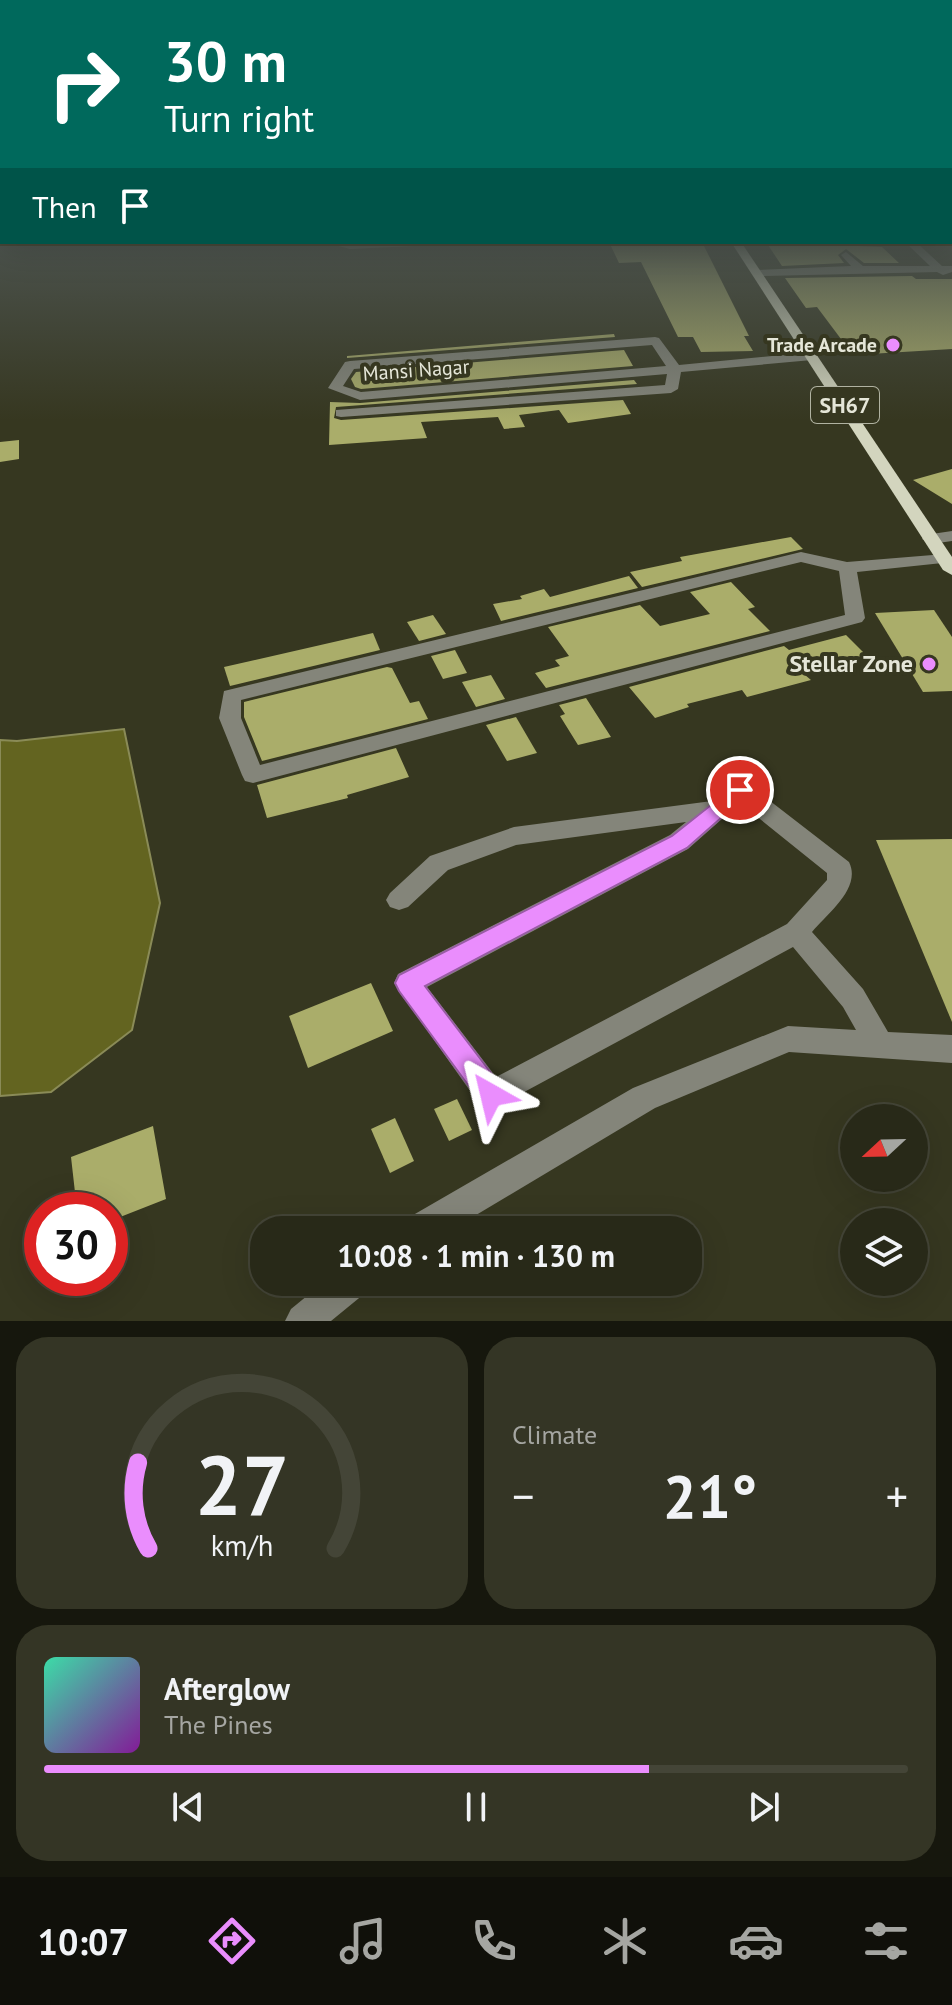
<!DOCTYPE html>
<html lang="en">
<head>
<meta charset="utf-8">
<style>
	body { margin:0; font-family:"PT Sans",sans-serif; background:#343525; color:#f1f3f6; height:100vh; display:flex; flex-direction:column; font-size:30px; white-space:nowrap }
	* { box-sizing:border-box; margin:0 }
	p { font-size:26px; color:#a5a6a2 }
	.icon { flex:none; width:44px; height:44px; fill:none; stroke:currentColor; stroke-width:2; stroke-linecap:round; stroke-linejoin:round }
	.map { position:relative; height:1321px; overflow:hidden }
	.details { display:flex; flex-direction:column; gap:16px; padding:16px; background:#16170d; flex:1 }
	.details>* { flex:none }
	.banner { position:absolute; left:0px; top:0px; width:952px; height:244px; box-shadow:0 8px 32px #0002,0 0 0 2px #444537; background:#00695c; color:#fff; overflow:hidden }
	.needle { width:52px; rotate:248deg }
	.controls { position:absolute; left:840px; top:1104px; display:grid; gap:16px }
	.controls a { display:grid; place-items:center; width:88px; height:88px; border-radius:50%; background:#282918; box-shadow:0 8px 32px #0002,0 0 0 2px #444537; font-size:40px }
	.speed { position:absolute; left:24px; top:1192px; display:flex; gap:16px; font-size:40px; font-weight:700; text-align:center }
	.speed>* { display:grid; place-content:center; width:104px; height:104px; border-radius:50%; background:#282918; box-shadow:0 8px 32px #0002,0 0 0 2px #444537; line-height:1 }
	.speed .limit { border:12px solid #d22; background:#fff; color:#111 }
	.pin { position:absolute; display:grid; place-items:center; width:68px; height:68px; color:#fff; margin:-34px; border:4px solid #fff; border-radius:50%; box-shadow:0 2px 8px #0007 }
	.me { position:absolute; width:88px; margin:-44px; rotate:323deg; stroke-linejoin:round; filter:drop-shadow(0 0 6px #0008) }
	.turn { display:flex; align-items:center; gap:28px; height:168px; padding:0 32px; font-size:36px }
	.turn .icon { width:104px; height:104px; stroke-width:2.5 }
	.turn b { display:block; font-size:56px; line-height:68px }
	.then { display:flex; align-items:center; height:76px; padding:0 32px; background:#0003; gap:16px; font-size:30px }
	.big { font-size:60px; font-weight:800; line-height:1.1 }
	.details .widget { flex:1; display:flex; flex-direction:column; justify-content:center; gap:12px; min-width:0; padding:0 28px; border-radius:32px; background:#343525 }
	.details .dial { align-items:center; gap:0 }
	.dial svg { height:208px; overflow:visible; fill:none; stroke:#444537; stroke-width:7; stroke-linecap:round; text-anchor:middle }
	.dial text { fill:#f1f3f6; stroke:none }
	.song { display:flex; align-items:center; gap:24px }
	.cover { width:96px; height:96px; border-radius:12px; background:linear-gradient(135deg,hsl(160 70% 55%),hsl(290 70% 35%)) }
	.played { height:8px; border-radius:4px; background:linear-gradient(90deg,#ea8dfd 70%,#444537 70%) }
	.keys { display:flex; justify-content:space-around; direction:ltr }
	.heat { display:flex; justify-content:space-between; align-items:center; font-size:44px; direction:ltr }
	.details .tiles { flex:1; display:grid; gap:16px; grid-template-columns:1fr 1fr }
	.widget:last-child { grid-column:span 2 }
	.trip { position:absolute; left:250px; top:1216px; width:452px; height:80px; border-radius:32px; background:#282918; box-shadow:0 8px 32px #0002,0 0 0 2px #444537; font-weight:800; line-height:80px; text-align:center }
	.dock { display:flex; height:128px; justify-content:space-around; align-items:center; background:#10100a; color:#a5a6a2 }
	.dock .icon { width:56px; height:56px }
	.dock .active { color:#ea8dfd }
	.dock b { font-size:36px; color:#f1f3f6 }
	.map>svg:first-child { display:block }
	.water { fill:#636420; stroke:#8a8b57; stroke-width:2 }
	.building { fill:#aaad6a }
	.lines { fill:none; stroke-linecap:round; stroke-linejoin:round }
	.minor { fill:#84857a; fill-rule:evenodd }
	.major { fill:#d3d5be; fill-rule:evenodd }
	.route { fill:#ea8dfd; stroke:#985ca4; stroke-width:2 }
	.poi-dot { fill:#ea8dfd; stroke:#363720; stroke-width:3 }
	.labels { text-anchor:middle; stroke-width:8; stroke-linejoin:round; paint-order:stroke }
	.far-poi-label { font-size:20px; font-weight:bold; fill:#e5e6d8; stroke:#363720; text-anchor:end }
	.far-street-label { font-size:20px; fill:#e5e6d8; stroke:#363720 }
	.shield { fill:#363720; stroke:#b0b2a1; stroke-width:2 }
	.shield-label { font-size:22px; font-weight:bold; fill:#e5e6d8 }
	.poi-label { font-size:24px; font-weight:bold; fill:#e5e6d8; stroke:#363720; text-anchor:end }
</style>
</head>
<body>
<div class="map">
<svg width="952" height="1321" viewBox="0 0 952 1321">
	<rect width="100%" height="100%" fill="#363720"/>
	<!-- water -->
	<path class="water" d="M124 729 160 903 132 1030 51 1092 0 1096V740L17 741Z"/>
	<!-- building -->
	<g class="building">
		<path d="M609 242H702L749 336H744L753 351 701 352 693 337H678L641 262 619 263Z"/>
		<path d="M766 242 882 247 899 263H864L846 249 838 255 844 263 782 266Z"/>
		<path d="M912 276 916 279H952V349L853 355 817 307 806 308 785 278Z"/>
		<path d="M614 334 615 337 347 358V356Z"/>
		<path d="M624 350 633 366 361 389 355 387 351 379 356 372Z"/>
		<path d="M634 380 637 384 336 407 334 418 341 420 623 400 631 414 568 423 559 410 519 415 525 427 504 429 498 417 421 422 427 438 329 445 330 402 360 403Z"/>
		<path d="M19 440V459L0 462V442Z"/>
		<path d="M952 469V504L913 480Z"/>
		<path d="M791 537 803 549 642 587 630 572 682 561 680 557Z"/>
		<path d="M629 576 638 588 501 621 493 604 522 599 520 596 544 589 550 597Z"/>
		<path d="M731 582 755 607 748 609 770 631 546 688 535 673 560 666 555 660 569 656 548 627 640 605 660 626 710 614 690 592Z"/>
		<path d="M934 610 952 637V691L923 692 875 613Z"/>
		<path d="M433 615 446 634 419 641 407 622Z"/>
		<path d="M373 633 380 650 230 686 224 667Z"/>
		<path d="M846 635 868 657 805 675 811 680 747 697 742 690 687 704 689 707 655 718 629 687 784 646 789 650Z"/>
		<path d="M455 650 467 673 443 679 431 656Z"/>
		<path d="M387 667 392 668 410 703 419 701 428 719 262 761 244 717V702Z"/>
		<path d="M491 675 505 699 476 707 462 682Z"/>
		<path d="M586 698 611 737 578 745 560 716 565 714 559 705Z"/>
		<path d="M516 717 537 753 507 761 486 725Z"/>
		<path d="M396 748 409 777 347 795 348 798 267 818 257 785Z"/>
		<path d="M952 839V1022L876 840Z"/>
		<path d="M371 983 393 1031 308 1068 289 1016Z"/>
		<path d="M457 1099 472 1130 449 1141 434 1109Z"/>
		<path d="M395 1118 414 1161 390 1173 371 1129Z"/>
		<path d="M153 1126 166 1199 110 1221V1210H77L71 1157Z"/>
	</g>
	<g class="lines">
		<!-- minor -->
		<g class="minor">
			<path d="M324 242H440L435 245 350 249Z"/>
			<path d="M905 242H916L942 266H952V272L943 275 937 272 757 276 751 273 757 270 851 266 841 255 846 252 863 266H930Z"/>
			<path d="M655 337 659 338 679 365 812 352 818 356 812 360 681 372 678 389 671 393 341 417 336 416V410L665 385 667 374 360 400 328 388 345 362 350 361ZM652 345 666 366 361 392 343 386 354 369Z"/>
			<path d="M952 531V541L931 544 922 539 925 535Z"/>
			<path d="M801 552 847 562 945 554 951 555 952 562 857 572 865 618 862 622 253 783 245 781 242 775 219 718 224 691ZM801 562 839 571 845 615 260 765 241 718V700Z"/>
			<path d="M740 781 748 784 849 862C862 888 827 914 812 932L863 989 888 1032 952 1035V1063L789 1052 655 1108 451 1230H403L408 1218 633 1088 788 1026 856 1030 843 1007 793 947 491 1110 480 1105 394 983 398 974 670 835 686 822 516 845 448 870 408 907 399 910 390 907 386 900 390 893 430 856 514 827 712 801 732 784ZM740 803 827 873V880L787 924 496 1077 427 987 688 849Z"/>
			<path d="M324 1282H369L364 1294 331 1321H285L291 1309Z"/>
		</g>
		<!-- major -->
		<path class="major" d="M731 242H741L952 557V575L943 570Z"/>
	</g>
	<!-- sky -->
	<linearGradient id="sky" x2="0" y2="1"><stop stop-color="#1e1e12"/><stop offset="0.56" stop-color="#4c534e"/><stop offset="1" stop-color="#4c534e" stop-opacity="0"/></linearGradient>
	<rect width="952" height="421" fill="url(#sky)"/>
	<!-- route -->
	<path class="route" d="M740 782 750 790 747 795 687 848 425 986 501 1086 505 1095 501 1104 491 1108 482 1104 399 991 395 983 399 975 672 836Z"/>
	<!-- markers -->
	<g class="poi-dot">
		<circle cx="893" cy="345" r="8"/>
		<circle cx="929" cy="664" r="8"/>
	</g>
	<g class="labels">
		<!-- far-poi labels -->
		<g class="far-poi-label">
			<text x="877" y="352">Trade Arcade</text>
		</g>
		<!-- far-street labels -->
		<g class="far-street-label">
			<text transform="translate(416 370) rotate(-4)" y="7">Mansi Nagar</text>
		</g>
		<!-- shield labels -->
		<rect class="shield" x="811" y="387" width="68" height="36" rx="6"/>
		<g class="shield-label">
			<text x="845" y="413">SH67</text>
		</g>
		<!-- poi labels -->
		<g class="poi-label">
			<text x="913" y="672">Stellar Zone</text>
		</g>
	</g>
</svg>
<div class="controls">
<a><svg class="needle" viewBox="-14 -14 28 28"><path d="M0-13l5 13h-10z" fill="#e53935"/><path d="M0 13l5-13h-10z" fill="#a5a6a2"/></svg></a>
<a><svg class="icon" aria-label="layers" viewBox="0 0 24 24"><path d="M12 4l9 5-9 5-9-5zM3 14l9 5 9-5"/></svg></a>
</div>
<div class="speed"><div class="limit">30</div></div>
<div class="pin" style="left:740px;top:790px;background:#d93025"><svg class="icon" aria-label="arrive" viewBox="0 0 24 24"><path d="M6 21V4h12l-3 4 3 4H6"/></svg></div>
<svg class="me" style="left:491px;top:1095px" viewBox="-20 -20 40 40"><path d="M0-17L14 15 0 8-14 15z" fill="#ea8dfd" stroke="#fff" stroke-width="4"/></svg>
<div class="trip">10:08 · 1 min · 130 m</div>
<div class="banner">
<div class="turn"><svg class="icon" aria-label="right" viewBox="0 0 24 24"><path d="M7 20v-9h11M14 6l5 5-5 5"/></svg><div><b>30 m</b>Turn right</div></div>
<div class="then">Then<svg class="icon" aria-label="arrive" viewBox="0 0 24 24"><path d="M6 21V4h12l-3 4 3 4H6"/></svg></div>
</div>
</div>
<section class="details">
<div class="tiles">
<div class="widget dial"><svg viewBox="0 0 100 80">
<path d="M14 69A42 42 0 1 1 86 69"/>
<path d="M14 69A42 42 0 0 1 10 36" stroke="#ea8dfd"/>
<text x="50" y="56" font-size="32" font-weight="700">27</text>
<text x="50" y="72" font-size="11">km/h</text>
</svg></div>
<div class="widget"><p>Climate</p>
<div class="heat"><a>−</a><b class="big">21°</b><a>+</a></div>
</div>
<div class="widget">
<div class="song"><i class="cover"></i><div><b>Afterglow</b><p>The Pines</p></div></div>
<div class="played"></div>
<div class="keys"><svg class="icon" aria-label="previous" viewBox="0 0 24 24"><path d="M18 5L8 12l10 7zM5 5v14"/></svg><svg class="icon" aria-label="pause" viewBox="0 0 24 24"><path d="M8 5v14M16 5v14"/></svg><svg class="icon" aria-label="next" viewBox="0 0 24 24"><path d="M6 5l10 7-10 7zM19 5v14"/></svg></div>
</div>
</div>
</section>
<nav class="dock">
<b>10:07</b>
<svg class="icon active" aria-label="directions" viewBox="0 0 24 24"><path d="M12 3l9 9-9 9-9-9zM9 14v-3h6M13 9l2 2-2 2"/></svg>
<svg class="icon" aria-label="music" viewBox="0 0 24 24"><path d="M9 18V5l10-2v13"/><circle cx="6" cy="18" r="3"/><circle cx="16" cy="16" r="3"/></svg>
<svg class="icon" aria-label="phone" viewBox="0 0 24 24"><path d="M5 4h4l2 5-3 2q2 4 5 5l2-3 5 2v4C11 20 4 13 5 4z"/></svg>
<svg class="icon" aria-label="climate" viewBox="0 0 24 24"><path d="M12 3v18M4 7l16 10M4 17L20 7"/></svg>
<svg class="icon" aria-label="car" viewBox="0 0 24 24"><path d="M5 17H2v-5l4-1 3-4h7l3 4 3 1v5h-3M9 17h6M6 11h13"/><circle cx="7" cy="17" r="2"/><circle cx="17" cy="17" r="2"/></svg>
<svg class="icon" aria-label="filters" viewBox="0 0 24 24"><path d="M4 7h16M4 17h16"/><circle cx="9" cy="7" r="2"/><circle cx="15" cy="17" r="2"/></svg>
</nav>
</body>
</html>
